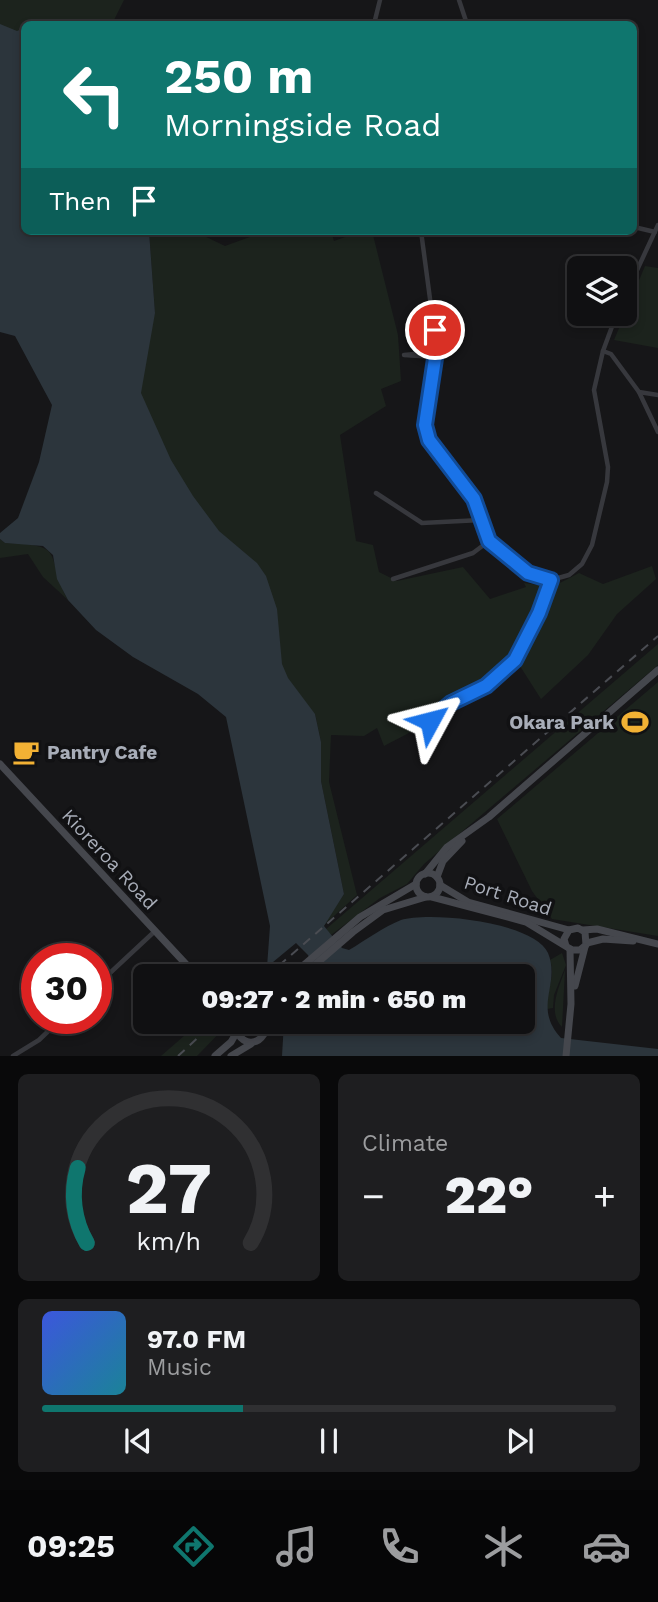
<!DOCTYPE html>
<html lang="en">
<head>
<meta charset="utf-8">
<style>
	body { margin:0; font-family:"Work Sans",sans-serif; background:#1e1e20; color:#f1f3f6; height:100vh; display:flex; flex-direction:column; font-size:26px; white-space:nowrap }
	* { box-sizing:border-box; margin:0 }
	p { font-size:23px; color:#9c9d9f }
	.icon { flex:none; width:38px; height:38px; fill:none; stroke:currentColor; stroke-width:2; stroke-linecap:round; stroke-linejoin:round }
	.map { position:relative; height:1056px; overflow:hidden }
	.drawer { display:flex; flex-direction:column; gap:18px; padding:18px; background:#09090a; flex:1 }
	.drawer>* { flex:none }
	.banner { position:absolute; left:21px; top:21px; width:616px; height:214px; border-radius:10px; box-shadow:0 4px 10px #0003,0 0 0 2px #303032; background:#0f766e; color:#fff; overflow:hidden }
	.controls { position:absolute; left:567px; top:256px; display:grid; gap:14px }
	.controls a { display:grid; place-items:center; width:70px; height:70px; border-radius:10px; background:#101012; box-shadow:0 4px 10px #0003,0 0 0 2px #303032; font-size:35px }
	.speed { position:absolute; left:21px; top:943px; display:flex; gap:14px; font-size:35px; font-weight:700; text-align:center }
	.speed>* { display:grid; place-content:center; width:91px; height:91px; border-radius:50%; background:#101012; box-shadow:0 4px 10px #0003,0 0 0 2px #303032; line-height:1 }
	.speed .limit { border:10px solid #d22; background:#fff; color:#111 }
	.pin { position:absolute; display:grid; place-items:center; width:60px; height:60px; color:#fff; margin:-30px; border:4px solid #fff; border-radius:50%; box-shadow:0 2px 7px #0007 }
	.me { position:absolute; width:77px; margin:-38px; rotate:52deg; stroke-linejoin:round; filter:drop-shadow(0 0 5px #0008) }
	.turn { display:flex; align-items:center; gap:24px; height:147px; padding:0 28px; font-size:32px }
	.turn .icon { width:91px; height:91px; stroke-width:2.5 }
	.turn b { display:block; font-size:49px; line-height:60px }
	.then { display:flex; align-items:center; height:66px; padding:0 28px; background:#0003; gap:14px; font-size:26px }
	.big { font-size:52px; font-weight:800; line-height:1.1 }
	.drawer .card { flex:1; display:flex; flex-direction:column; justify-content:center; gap:10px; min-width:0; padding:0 24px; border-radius:10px; background:#1e1e20 }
	.drawer .dial { align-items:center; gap:0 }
	.dial svg { height:182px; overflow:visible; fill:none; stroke:#303032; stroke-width:7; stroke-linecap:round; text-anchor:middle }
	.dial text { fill:#f1f3f6; stroke:none }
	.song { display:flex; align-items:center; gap:21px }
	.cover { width:84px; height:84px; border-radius:10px; background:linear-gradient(135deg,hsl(230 70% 55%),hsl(190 70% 35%)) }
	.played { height:7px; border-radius:4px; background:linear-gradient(90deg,#0f766e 35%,#303032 35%) }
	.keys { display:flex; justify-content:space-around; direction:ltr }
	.heat { display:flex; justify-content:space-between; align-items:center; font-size:38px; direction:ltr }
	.drawer .tiles { flex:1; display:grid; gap:18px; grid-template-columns:1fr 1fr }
	.card:last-child { grid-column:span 2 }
	.trip { position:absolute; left:133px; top:964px; width:402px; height:70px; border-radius:10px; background:#101012; box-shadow:0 4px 10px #0003,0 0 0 2px #303032; font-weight:800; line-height:70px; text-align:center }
	.menu { display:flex; height:112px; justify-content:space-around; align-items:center; background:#060607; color:#9c9d9f }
	.menu .icon { width:49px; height:49px }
	.menu .current { color:#0f766e }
	.menu b { font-size:32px; color:#f1f3f6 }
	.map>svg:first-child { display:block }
	.green { fill:#1c231d }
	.water { fill:#2c353c }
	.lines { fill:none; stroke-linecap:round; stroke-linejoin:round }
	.street { stroke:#37383d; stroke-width:4.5 }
	.secondary { stroke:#45474d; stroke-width:7 }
	.rail { stroke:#4a4c52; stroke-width:2; stroke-dasharray:9 7; stroke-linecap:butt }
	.route-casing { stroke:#114b97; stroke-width:18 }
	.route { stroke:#1a73e8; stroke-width:12 }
	.labels { text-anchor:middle; stroke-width:7; stroke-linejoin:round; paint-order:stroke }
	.poi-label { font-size:19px; font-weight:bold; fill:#a8adb8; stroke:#111113; text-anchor:end }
	.street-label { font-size:19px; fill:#a8adb8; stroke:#111113 }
</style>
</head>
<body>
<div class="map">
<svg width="658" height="1056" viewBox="0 0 658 1056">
	<rect width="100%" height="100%" fill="#161618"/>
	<!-- green -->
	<g class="green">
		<path d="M0 0H124L112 24H24V117L0 123Z"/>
		<path d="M149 231H194L225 246 266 231H331L334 241 362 231H372L398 335 401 381 381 389 386 406 340 435 356 541 373 545 379 572 397 581 463 567 490 599 526 587 524 583 546 586 514 657 504 670 451 694 426 724 384 746 377 728 364 736 331 735 329 782 357 895 323 926 344 894 321 781V742L315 714 277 698 113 409 155 313Z"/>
		<path d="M645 266 658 268V348L614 340Z"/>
		<path d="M0 539 5 543C68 545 44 553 68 600L43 577 28 554 0 558Z"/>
		<path d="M652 566 656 579 617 614 588 655 541 699 520 666 556 585 579 573 603 584Z"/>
		<path d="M658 644V665L424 864 407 884 380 898 331 935 326 929Z"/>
		<path d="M658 682V936L552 919 532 891 497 819Z"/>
		<path d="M562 953 566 965 554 995 553 1008 547 1009C546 991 556 976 550 960Z"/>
		<path d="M565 970 562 1027C547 1012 559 987 565 970Z"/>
		<path d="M200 1022H226L227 1025 197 1056H161Z"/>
	</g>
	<!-- water -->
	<path class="water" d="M0 24 17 31 24 28V231H149L155 313 141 393 171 460 193 496 219 531 257 563 266 576 277 609 282 664 288 678 315 714 321 742V781L344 894 324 926 342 948 349 950C366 940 383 927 401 920 430 911 535 922 548 953 561 985 532 1006 561 1038L658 1049V1056H282L284 1022H523V976H312L315 971 308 955 296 943 267 967 270 926 226 717 198 694 133 657 96 630 68 600 57 579 53 555 43 546 5 543 0 539V533L18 518 39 462 52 405 15 336 0 332Z"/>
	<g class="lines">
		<!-- street -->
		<g class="street">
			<path d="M459 0 467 24"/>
			<path d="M374 24 380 0"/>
			<path d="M634 227 655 232"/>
			<path d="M421 231 436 344 425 425 426 435 474 499 485 533 496 548 536 578 551 580 569 575 582 564 592 545 607 482 608 467 594 390 603 351 617 313"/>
			<path d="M625 296 658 225"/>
			<path d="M603 351 611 354 639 392 658 395"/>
			<path d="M435 357 404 355 436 352"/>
			<path d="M639 392 658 432"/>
			<path d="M376 493 422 523 481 520"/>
			<path d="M393 579 473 553 489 541"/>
			<path d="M430 721 451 703 486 686 515 660 530 633 551 580"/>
			<path d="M96 986 155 931"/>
			<path d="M13 1056 39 1040 62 1018"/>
		</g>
		<!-- secondary -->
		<g class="secondary">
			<path d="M0 764 197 976"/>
			<circle cx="428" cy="885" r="12"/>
			<path d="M425 874 447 847 489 817 658 670"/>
			<path d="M437 877 443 861 462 841"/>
			<path d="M440 885 468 902 569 930"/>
			<path d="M432 897 526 922 572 950H580L586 945 585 932 578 928 569 930 564 939 566 946"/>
			<path d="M583 930 597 929 658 944"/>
			<path d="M587 943 603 939 633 941"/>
			<path d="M291 976 360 917 416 884"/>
			<path d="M302 976 353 932 383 910 426 897"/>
			<path d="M575 986 585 947"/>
			<path d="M240 1022 238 1034C245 1045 257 1045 264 1034L262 1022"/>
			<path d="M215 1056 231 1042 238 1030 233 1022"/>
			<path d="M231 1056 251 1044"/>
			<path d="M566 1056 571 1004 570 949"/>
		</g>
		<!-- rail -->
		<g class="rail">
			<path d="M267 976 658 636"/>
			<path d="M178 1056 215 1022"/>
		</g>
	</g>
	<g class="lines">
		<!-- route casing -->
		<g class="route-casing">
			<path id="route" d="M430 721 451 703 486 686 515 660 539 613 551 580 528 573 489 541 474 499 429 440 425 425 436 352 435 330"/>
		</g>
		<!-- route -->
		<use href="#route" class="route"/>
	</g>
	<!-- icons -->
	<defs>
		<g id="stadium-bare" transform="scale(2.1)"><path d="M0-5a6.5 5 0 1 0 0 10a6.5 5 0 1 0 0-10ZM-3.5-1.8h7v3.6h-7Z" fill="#f2b134" stroke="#111113" stroke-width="2.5" paint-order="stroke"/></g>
		<g id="cafe-bare" transform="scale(2.1)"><path d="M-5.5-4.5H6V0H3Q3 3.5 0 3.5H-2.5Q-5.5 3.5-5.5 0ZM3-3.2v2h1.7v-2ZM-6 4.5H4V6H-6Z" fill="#f2b134" stroke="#111113" stroke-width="2.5" paint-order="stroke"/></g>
	</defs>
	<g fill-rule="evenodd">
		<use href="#stadium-bare" x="635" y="722"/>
		<use href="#cafe-bare" x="26" y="752"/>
	</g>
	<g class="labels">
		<!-- poi labels -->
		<g class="poi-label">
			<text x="614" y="729">Okara Park</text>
			<text x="47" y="759" text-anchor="start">Pantry Cafe</text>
		</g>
		<!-- street labels -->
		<g class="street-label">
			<text transform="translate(110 859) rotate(47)" y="7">Kioreroa Road</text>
			<text transform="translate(508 895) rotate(18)" y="7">Port Road</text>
		</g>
	</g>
</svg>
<div class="controls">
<a><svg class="icon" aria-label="layers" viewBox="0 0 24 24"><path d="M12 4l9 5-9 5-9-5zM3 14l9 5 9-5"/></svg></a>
</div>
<div class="speed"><div class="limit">30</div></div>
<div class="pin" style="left:435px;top:330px;background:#d93025"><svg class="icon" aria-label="arrive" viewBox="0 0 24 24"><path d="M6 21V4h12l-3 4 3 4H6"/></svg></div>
<svg class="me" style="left:430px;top:721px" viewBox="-20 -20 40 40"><path d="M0-17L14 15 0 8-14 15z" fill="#1a73e8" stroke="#fff" stroke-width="4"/></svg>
<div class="trip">09:27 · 2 min · 650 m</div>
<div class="banner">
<div class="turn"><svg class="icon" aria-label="left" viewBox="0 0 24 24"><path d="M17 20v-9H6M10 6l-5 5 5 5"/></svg><div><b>250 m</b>Morningside Road</div></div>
<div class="then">Then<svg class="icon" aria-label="arrive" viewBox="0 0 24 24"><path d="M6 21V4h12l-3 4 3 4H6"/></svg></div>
</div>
</div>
<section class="drawer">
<div class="tiles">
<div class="card dial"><svg viewBox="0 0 100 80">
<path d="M14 69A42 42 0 1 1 86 69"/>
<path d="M14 69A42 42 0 0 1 10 36" stroke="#0f766e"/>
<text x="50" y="56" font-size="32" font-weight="700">27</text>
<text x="50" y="72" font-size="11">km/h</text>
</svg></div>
<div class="card"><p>Climate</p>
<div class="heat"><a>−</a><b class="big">22°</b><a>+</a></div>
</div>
<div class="card">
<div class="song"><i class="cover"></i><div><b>97.0 FM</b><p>Music</p></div></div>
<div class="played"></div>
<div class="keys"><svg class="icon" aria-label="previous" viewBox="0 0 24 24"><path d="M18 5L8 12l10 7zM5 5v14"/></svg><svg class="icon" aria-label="pause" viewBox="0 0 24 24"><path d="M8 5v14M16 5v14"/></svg><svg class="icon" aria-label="next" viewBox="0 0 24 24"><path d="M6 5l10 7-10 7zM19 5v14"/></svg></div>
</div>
</div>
</section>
<nav class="menu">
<b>09:25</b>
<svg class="icon current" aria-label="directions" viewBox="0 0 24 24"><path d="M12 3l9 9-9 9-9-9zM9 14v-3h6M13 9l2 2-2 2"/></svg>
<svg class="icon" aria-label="music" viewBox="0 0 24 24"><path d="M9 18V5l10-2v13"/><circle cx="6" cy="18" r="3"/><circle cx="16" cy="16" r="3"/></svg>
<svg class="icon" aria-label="phone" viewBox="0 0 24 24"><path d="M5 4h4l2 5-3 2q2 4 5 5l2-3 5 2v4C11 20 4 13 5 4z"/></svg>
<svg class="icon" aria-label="climate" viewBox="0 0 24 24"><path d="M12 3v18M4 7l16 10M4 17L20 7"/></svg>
<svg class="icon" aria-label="car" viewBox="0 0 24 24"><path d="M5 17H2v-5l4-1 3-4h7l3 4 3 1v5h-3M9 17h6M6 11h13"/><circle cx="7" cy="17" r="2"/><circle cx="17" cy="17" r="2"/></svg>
</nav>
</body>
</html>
